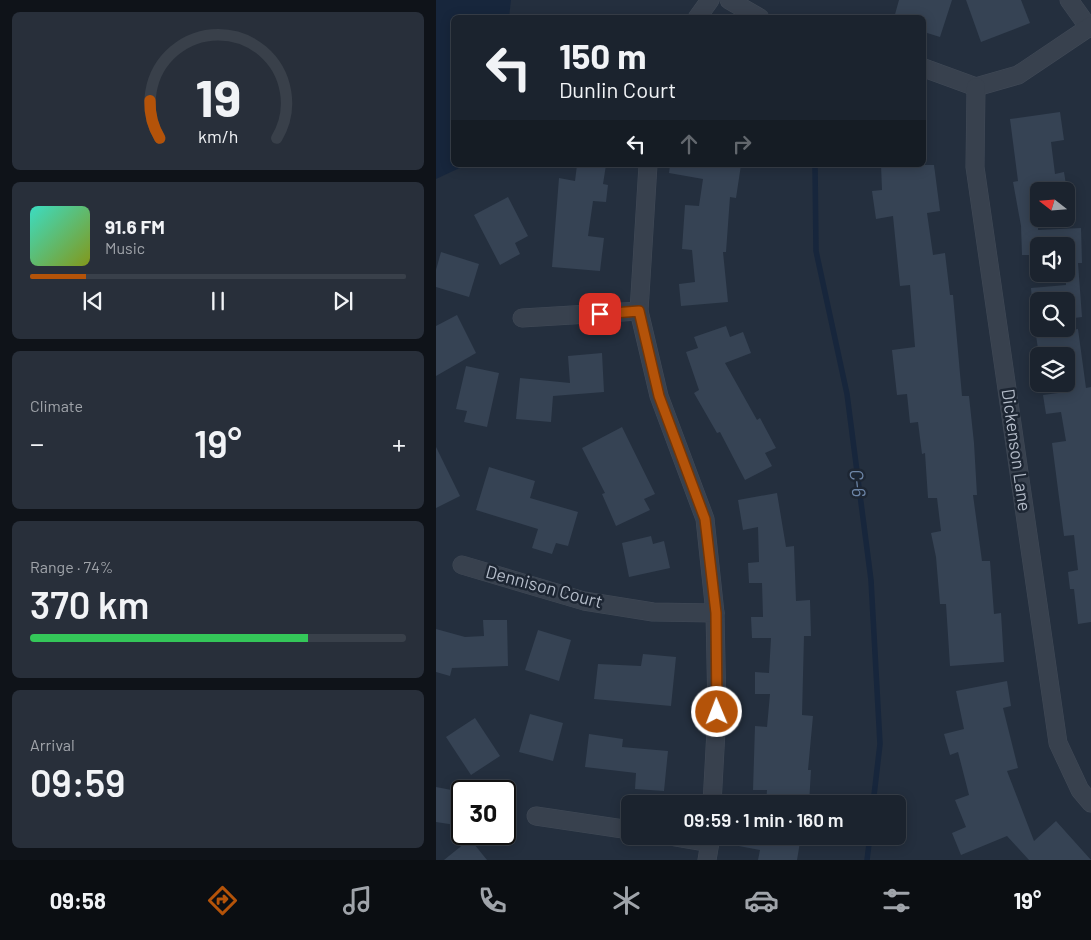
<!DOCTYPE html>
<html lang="en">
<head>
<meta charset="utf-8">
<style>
	body { margin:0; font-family:Barlow,sans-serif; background:#282f3a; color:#f1f3f6; height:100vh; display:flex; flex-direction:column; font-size:19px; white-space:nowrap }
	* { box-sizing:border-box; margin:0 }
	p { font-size:16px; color:#a0a4aa }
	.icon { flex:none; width:28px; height:28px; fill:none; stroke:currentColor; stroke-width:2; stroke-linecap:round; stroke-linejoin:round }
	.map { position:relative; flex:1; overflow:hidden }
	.panel { display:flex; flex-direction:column; gap:12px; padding:12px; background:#0f1319; width:436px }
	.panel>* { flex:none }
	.hud { position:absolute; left:15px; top:15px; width:475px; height:152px; border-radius:8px; box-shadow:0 2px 12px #0003,0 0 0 1px #39404a; background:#1b232e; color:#f1f3f6; overflow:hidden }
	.needle { width:32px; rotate:287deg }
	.controls { position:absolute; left:594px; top:182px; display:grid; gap:10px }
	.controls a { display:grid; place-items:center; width:45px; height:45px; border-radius:8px; background:#1b232e; box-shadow:0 2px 12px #0003,0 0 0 1px #39404a; font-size:25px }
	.speed { position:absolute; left:15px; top:780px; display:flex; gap:10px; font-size:25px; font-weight:700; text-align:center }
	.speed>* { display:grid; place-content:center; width:65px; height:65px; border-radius:50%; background:#1b232e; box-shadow:0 2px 12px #0003,0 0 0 1px #39404a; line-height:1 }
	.speed .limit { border:2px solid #111; border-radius:8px; background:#fff; color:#111 }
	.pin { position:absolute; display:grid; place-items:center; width:42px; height:42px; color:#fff; margin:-21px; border-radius:10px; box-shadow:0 2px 8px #0006 }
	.me { position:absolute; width:55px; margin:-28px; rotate:359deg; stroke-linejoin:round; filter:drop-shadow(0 0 4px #0008) }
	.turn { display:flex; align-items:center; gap:18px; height:105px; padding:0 25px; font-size:22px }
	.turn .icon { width:65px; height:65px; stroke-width:2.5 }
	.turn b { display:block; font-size:35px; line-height:42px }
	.lanes { display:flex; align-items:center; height:48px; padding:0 25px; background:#0003; justify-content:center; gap:25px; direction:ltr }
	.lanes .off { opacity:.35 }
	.big { font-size:38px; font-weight:600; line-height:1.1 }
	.panel .card { flex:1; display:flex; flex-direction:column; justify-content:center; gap:8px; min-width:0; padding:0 18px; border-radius:8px; background:#282f3a }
	.panel .dial { align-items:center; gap:0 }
	.dial svg { height:130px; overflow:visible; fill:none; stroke:#39404a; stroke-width:7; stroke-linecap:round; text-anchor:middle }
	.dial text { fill:#f1f3f6; stroke:none }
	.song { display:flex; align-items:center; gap:15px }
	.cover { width:60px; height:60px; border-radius:8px; background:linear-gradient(135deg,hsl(170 70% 55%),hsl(70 70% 35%)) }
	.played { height:5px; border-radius:2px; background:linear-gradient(90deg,#b45309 15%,#39404a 15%) }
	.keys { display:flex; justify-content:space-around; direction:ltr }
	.heat { display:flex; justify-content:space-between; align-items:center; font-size:28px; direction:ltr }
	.charge { height:8px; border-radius:4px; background:linear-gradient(90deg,#34c759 74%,#39404a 0) }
	.trip { position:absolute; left:185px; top:795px; width:285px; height:50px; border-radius:8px; background:#1b232e; box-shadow:0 2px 12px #0003,0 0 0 1px #39404a; font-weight:600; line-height:50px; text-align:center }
	.tab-bar { display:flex; height:80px; justify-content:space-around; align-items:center; background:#0b0e12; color:#a0a4aa }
	.tab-bar .icon { width:35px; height:35px }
	.tab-bar .selected { color:#b45309 }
	.tab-bar b { font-size:22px; color:#f1f3f6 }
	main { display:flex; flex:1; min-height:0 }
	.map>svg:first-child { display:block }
	.water { fill:#17263c }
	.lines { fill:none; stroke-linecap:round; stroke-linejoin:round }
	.stream { stroke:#17263c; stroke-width:5.5 }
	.building { fill:#364354 }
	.street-casing { stroke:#414a57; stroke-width:19 }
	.street { stroke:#38414e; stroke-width:18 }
	.route-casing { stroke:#753606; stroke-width:12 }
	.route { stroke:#b45309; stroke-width:9 }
	.labels { text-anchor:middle; stroke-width:5; stroke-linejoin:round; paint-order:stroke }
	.street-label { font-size:18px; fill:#b4bcc9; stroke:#1d2633 }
	.water-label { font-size:19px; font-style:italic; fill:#6d86a8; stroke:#1d2633 }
</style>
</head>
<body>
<main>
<section class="panel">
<div class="card dial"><svg viewBox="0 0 100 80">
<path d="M14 69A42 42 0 1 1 86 69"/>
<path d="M14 69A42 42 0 0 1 8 46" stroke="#b45309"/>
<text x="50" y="56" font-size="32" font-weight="700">19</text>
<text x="50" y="72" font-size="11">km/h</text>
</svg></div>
<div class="card">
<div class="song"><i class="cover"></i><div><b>91.6 FM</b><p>Music</p></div></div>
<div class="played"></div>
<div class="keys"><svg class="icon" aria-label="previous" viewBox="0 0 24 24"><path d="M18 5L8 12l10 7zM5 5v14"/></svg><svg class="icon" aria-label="pause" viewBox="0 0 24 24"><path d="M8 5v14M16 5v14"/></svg><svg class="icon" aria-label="next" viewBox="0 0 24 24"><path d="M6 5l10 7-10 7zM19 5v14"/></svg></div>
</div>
<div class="card"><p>Climate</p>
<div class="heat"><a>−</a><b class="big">19°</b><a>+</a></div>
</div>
<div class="card"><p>Range · 74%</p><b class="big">370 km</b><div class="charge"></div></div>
<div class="card"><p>Arrival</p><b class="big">09:59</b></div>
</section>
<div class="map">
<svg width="655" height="860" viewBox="0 0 655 860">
	<rect width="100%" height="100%" fill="#242f3e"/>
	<!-- water -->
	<path class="water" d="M0 0H75L73 17 18 18V165H30L0 179Z"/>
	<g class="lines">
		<!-- stream -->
		<g class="stream">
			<path d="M379 165 380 251 411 394 435 580 444 744 437 804"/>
			<path d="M431 860 434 836"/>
		</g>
	</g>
	<!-- building -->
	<g class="building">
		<path d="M463 0H516L504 37 488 32V18H458Z"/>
		<path d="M530 0H585L594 23 545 42Z"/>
		<path d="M624 112 628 140 615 142 619 174 628 172 631 191H602V230L645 228 646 263H642L646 317 630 319V301H596L595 288 630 285V246H602V255H586L585 226 577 182 582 181 574 119Z"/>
		<path d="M141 165H170L167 184 172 185 170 202 157 201 152 236 168 238 164 271 116 267 123 178 139 181Z"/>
		<path d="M234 165H305L300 198 294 197 290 252H287L292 302 245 306 243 284 259 282 256 250 246 249 249 205 263 206 267 179 233 173Z"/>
		<path d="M445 165H498L504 211 491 213 497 255 509 253 514 295H517L526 396H533L538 443 541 495H537L546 561H554L558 614 565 613 568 662 514 666 510 604H504L500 557 495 533 505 531 501 498H492L489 453 486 454 482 422 474 423 471 394 461 395 456 350 479 347 474 285 464 286 457 216 440 219 436 191 446 190Z"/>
		<path d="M72 197 92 236 79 243 84 254 64 265 38 215Z"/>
		<path d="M5 252 43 264 33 297 0 287V270Z"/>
		<path d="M21 315 40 353 0 376V326Z"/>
		<path d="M290 326 294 337 307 332 315 353 289 363 321 420 324 418 340 448 329 453 336 466 309 480 284 432 281 433 258 393 263 390 250 352 262 348 258 337Z"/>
		<path d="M642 329 650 388 655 387V622L642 624 638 589H634L632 572 642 570 638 535 628 536 616 443 630 441 625 412 610 414 607 395 630 392V356H603L600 335Z"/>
		<path d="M166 353 168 392 117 396 115 422 80 419 84 378 134 383 132 356Z"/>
		<path d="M30 366 63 373 51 427 28 422 31 411 20 409Z"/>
		<path d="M186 427 219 494 208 499 214 510 180 526 166 494 169 493 146 448Z"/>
		<path d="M0 447 24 496 0 508Z"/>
		<path d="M53 467 99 481 94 498 142 512 132 546 120 543 116 554 96 548 102 529 40 510Z"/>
		<path d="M341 493 350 547 358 546 360 601 374 600 375 636H368L366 715 377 716 372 770H375L373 804H330L331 790H317L319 726 331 727 334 694H319V672L333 673 335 638H316L315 617H327L326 583H313L312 563 323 562 322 527 307 530 302 500Z"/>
		<path d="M215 536 217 544 228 541 234 568 193 577 186 543Z"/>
		<path d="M47 620H71L72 666 16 668 14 676 0 672V629L29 637 48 636Z"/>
		<path d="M102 630 135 640 123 681 89 670Z"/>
		<path d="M207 654 240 657 235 706 158 699 162 664 205 666Z"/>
		<path d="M571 681 575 706 567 708 582 768 571 771 598 841 620 821 655 860H593L571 836 525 855 516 833 530 827 519 800 533 795 522 752 514 755 508 734 528 729 520 691Z"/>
		<path d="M94 714 127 723 117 761 83 752Z"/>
		<path d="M39 718 64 756 35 775 10 737Z"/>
		<path d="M153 734 187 739 186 747 232 751 228 791 199 789 200 773 149 767Z"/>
		<path d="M0 787 26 792V826L0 822Z"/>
		<path d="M292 836H365L361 860H322L324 850 292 844Z"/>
		<path d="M34 839 51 860H8Z"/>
	</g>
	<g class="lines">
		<!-- street casing -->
		<g class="street-casing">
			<g id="street">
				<path d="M293 0 324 18"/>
				<path d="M633 0 653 28"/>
				<path d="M261 18 274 0"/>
				<path d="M488 68 540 87 582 75 655 26"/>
				<path d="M540 87 539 167 622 743 644 790 655 803"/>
				<path d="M212 165 203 311 223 396 269 519 279 613 281 712 276 804"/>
				<path d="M86 318 203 311"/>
				<path d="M26 565 148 601 217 612 279 613"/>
				<path d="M100 816 194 830"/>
				<path d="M233 836 274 843"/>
				<path d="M271 860 275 836"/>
			</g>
		</g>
		<!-- street -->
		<use href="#street" class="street"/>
	</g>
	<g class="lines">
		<!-- route casing -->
		<g class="route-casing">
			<path id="route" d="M164 314 203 311 223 396 269 519 280 613 281 712"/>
		</g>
		<!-- route -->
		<use href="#route" class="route"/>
	</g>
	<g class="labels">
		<!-- street labels -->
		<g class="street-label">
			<text transform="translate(580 450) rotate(82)" y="6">Dickenson Lane</text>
			<text transform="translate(108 587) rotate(15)" y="6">Dennison Court</text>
		</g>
		<!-- water labels -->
		<g class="water-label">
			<text transform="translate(422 483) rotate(83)" y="7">C-6</text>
		</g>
	</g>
</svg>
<div class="controls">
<a><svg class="needle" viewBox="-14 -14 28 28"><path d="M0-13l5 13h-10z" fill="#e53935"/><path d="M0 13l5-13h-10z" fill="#a0a4aa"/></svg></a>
<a><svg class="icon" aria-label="sound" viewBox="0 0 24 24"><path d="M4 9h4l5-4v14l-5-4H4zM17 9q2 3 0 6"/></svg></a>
<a><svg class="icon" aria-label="search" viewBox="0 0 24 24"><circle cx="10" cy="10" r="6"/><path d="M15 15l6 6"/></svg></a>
<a><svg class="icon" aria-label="layers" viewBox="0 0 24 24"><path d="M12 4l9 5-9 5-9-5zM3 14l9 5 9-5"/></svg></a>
</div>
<div class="speed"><div class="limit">30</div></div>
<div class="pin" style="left:164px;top:314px;background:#d93025"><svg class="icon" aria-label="arrive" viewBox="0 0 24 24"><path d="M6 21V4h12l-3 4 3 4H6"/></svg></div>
<svg class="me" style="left:281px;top:712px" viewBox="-20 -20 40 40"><circle r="17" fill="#b45309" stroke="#fff" stroke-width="3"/><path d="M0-11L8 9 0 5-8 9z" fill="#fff"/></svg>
<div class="trip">09:59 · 1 min · 160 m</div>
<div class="hud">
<div class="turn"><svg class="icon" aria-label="left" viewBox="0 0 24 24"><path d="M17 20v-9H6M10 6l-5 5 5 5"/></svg><div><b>150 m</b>Dunlin Court</div></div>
<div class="lanes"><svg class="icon" aria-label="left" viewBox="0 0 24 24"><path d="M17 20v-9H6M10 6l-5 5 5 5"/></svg><svg class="icon off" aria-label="ahead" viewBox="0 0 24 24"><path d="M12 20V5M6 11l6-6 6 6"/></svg><svg class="icon off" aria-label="right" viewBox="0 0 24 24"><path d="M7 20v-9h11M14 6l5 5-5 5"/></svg></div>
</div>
</div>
</main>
<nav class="tab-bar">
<b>09:58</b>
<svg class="icon selected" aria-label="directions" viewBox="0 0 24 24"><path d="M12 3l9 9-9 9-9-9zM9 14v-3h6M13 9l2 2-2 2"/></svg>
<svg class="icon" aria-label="music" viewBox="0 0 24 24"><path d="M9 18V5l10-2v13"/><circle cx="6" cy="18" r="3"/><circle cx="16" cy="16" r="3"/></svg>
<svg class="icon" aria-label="phone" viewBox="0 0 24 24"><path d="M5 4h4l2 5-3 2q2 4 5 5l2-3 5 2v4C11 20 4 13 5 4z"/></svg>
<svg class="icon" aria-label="climate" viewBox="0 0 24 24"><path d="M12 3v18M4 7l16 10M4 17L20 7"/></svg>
<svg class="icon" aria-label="car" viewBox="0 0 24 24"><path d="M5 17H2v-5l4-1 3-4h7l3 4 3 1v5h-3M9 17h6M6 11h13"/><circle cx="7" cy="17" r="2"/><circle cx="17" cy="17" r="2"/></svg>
<svg class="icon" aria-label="filters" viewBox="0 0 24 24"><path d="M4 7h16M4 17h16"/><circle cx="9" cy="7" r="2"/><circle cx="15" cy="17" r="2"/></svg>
<b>19°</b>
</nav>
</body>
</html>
